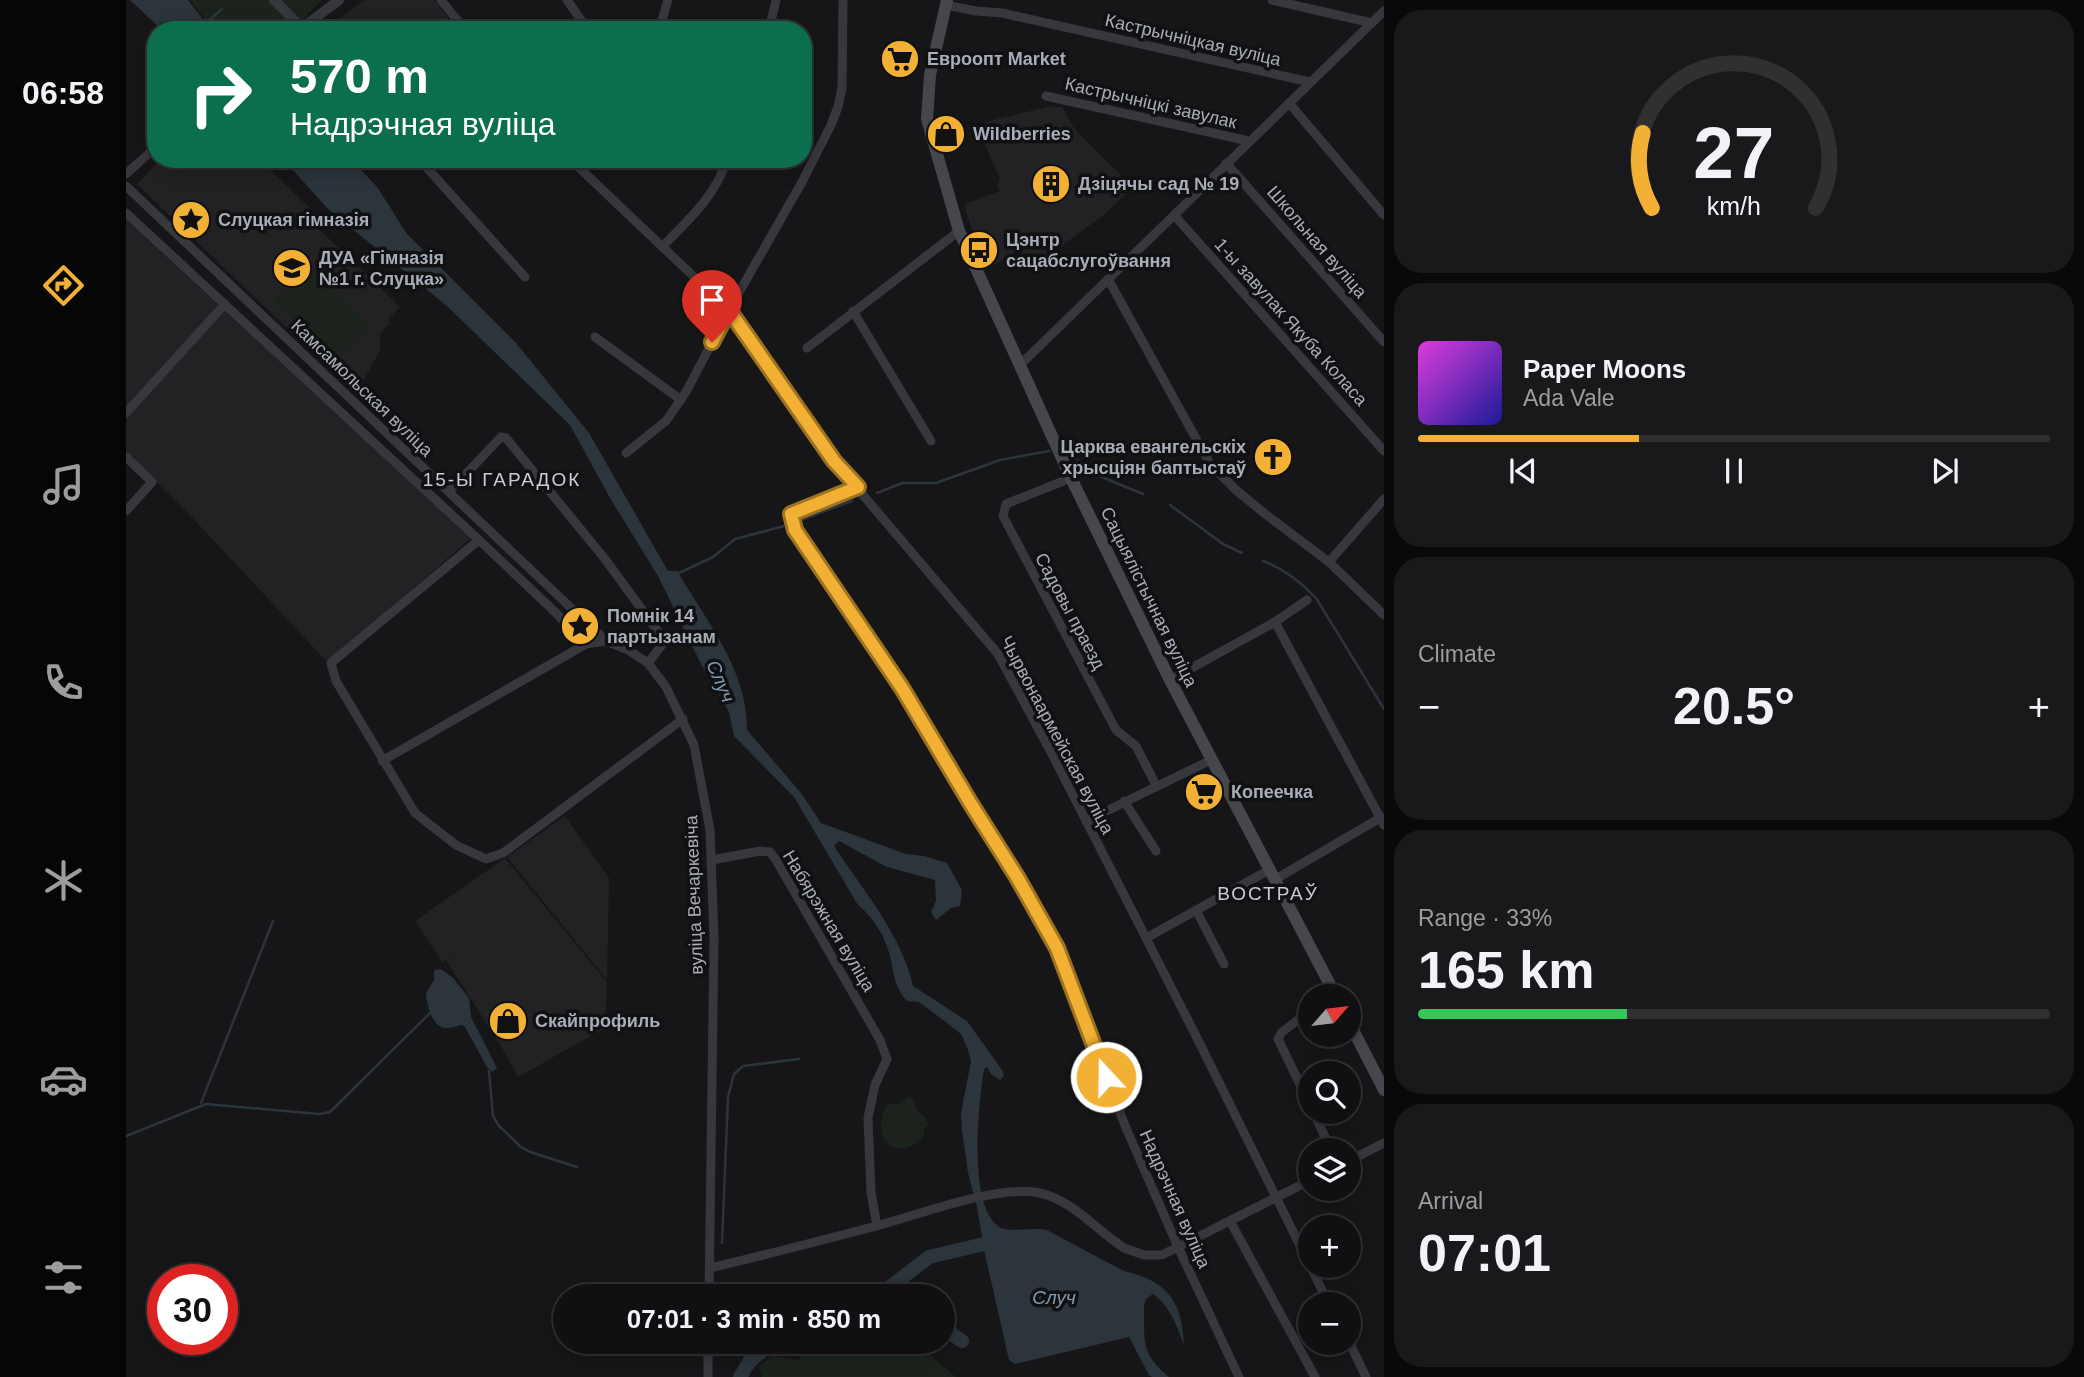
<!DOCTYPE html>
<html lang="en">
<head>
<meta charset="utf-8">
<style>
	body { margin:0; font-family:Arial,sans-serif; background:#19191b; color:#f1f3f6; height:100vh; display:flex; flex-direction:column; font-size:26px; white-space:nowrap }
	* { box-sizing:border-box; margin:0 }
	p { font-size:23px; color:#9c9d9f }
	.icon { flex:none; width:38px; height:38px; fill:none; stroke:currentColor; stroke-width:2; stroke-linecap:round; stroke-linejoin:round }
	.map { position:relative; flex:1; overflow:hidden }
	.drawer { display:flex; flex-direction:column; gap:10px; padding:10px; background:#09090a; width:700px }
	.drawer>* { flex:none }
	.hud { position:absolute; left:21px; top:21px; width:665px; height:147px; border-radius:28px; box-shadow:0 4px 18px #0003,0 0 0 2px #303032; background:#0b6e4f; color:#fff; overflow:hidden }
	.needle { width:46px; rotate:62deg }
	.controls { position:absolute; left:1172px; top:984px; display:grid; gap:14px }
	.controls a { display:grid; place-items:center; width:63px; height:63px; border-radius:50%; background:#101012; box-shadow:0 4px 18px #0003,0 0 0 2px #303032; font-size:35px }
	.speed { position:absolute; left:21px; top:1264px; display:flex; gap:14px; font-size:35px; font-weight:700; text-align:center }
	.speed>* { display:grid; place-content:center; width:91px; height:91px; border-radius:50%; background:#101012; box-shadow:0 4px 18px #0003,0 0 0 2px #303032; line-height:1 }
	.speed .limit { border:10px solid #d22; background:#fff; color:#111 }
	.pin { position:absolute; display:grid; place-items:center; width:60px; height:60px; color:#fff; margin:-72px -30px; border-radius:50% 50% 50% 0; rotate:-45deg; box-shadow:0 0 7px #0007 }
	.pin .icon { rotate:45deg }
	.me { position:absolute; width:77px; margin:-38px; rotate:339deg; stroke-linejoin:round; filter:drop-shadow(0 0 5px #0008) }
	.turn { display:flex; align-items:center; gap:24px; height:147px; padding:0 28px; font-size:32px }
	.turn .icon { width:91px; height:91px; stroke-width:2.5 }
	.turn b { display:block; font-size:49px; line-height:60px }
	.big { font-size:52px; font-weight:700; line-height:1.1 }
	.drawer .widget { flex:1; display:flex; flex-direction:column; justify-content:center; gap:10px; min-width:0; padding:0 24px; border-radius:28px; background:#19191b }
	.drawer .dial { align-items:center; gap:0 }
	.dial svg { height:182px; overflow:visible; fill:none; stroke:#303032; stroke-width:7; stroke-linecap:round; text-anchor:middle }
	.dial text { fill:#f1f3f6; stroke:none }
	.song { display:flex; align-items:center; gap:21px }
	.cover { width:84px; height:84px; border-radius:10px; background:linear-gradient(135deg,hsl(300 70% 55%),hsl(240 70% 35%)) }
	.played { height:7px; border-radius:4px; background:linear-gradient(90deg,#f2b134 35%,#303032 35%) }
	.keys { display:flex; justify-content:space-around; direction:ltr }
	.heat { display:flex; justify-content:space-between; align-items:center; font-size:38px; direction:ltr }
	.charge { height:10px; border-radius:5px; background:linear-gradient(90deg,#34c759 33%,#303032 0) }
	.trip { position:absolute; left:427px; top:1284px; width:402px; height:70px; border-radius:35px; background:#101012; box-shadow:0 4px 18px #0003,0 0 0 2px #303032; font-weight:700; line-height:70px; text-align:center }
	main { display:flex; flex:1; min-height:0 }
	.dock { display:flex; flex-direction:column; width:126px; justify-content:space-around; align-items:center; background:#060607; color:#9c9d9f }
	.dock .icon { width:49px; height:49px }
	.dock .current { color:#f2b134 }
	.dock b { font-size:32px; color:#f1f3f6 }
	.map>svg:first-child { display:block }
	.built { fill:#222225 }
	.green { fill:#1c231d }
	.water { fill:#2c353c }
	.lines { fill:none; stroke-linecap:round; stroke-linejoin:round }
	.stream { stroke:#2c353c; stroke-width:2.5 }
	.river { stroke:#2c353c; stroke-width:14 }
	.minor { stroke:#37383d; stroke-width:9 }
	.tertiary { stroke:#37383d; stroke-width:10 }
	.secondary { stroke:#45474d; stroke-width:12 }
	.route-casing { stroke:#9d7322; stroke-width:18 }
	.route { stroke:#f2b134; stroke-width:12 }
	.labels { text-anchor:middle; stroke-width:7; stroke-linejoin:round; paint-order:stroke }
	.street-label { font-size:18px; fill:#a8adb8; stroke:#111113 }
	.poi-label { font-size:18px; font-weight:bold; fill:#a8adb8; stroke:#111113; text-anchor:start }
	.neighbourhood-label { font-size:19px; letter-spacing:2px; fill:#c9ccd4; stroke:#111113 }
	.water-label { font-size:19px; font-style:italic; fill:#7f9bb3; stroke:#111113 }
</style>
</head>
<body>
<main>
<nav class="dock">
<b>06:58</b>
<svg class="icon current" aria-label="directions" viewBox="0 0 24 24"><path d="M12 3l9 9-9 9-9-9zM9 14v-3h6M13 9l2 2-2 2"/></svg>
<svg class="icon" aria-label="music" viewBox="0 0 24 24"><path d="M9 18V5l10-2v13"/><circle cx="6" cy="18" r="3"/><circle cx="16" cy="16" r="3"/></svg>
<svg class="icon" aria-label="phone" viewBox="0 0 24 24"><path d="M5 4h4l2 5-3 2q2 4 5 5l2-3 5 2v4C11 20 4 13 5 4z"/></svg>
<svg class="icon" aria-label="climate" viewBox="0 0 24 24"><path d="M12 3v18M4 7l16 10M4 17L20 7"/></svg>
<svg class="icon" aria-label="car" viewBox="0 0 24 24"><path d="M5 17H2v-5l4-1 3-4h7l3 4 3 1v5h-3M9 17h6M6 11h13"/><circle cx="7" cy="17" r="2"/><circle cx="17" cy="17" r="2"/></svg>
<svg class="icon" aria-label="filters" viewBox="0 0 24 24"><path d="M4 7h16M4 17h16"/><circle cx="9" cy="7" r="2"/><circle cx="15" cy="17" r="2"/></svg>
</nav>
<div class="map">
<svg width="1258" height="1377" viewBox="0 0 1258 1377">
	<rect width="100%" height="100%" fill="#161618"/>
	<!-- built -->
	<g class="built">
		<path d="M239 0H308L331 30H202V27Z"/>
		<path d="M925 106 936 107 949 130 1007 187 979 214 905 268 891 251 863 268 844 224 838 204 874 191 871 185 874 179 853 131 859 122Z"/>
		<path d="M35 159H133L192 216 193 229 274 307 262 319 264 323 254 335V350L230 395 11 184Z"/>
		<path d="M0 220 345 538 202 663 62 513 0 452Z"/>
		<path d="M439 816 483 878 481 980 381 857Z"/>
		<path d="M379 858 481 982 479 1028 392 1077 375 1046 320 960 333 951 316 962 289 921Z"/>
	</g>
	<!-- green -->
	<g class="green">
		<path d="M64 0H196L166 30H87Z"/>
		<path d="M181 266 243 325 210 360 148 301Z"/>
		<path d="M782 1097 786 1098 792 1112 800 1118 803 1125 798 1129V1135C772 1166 743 1139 760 1106L768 1103 772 1105Z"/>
		<path d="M679 1342H788L830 1377H636L633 1366 646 1356 673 1360Z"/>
	</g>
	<!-- water -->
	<g class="water">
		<path d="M4 0H62L85 30H36Z"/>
		<path d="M157 159H225L251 187 281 234 390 343 463 433 542 571H551C580 620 622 671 621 730L675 793 695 823 780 854 798 856 821 863 836 890 834 906 825 908 810 920 805 912 810 901 809 880 761 867 713 841 708 846C736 889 776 935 787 986L841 1021 876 1070 878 1076 874 1080 865 1074 861 1067 858 1069C853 1102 841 1205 873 1227 882 1233 908 1227 921 1230 945 1243 969 1256 994 1269 1002 1273 1012 1274 1020 1278 1051 1292 1056 1315 1058 1345 1051 1326 1044 1306 1027 1294L1020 1299 1018 1305C1019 1341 1013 1352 1043 1377H1026L1023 1375 1003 1337 889 1364 883 1360 859 1254 851 1207 842 1173 836 1130 835 1113 845 1061 842 1050 835 1034 821 1023 793 1002 781 1001C768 987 768 973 764 956 759 936 748 918 732 905L668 797 608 736 603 712 575 664 532 576 484 498 444 425 321 306 203 210Z"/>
		<path d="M315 969 327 978 343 998 345 1017 371 1068 366 1072 361 1067 339 1027 336 1025C330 1026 324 1029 318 1028 305 1024 301 1005 300 993L308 980V970Z"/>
	</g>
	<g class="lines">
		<!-- stream -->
		<g class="stream">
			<path d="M80 23 96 9"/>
			<path d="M946 457 971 475 1017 494"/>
			<path d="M751 493 776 483H810L874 460 923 451"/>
			<path d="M1044 505 1097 544 1116 553"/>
			<path d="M672 521 726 501"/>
			<path d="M1137 561C1158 569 1174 581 1190 598L1258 709"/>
			<path d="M551 574 587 557 609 539 662 525"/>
			<path d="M363 1071 367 1116 373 1126 395 1147 404 1152 451 1167"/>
			<path d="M75 1103 147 921"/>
			<path d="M0 1136 80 1104 193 1114 204 1112 304 1013"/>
			<path d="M596 1243 602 1097 608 1074 617 1066 673 1059"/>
		</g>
		<!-- river -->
		<g class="river">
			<path d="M751 1297 803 1257 858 1244 876 1251"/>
			<path d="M817 1328 836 1341"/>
			<path d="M614 1377 623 1362 647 1342"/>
		</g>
		<!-- minor -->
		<g class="minor">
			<path d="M315 0 339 30"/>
			<path d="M441 0 462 30"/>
			<path d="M1146 0 1246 23"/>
			<path d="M820 5 850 11 876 13 1184 82"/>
			<path d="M533 30 542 0"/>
			<path d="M643 30 650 0"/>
			<path d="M920 96 1123 141"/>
			<path d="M1163 103 1258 215"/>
			<path d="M293 159 399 277"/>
			<path d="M444 159 603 310 708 461 872 654 926 754 1069 1034 1203 1304"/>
			<path d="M1100 163 1258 342"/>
			<path d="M0 174 30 147"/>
			<path d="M0 186 480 641 502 650 522 663"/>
			<path d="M0 213 353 540 427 610 460 644"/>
			<path d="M1048 215 1258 451"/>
			<path d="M536 247C562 220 590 196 601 159"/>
			<path d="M982 279 1084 464 1110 490 1138 513 1203 562 1258 615"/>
			<path d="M727 311 805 441"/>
			<path d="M469 337 555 400"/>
			<path d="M681 348 833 231"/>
			<path d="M894 365 1258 11"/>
			<path d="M0 413 99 304"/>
			<path d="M500 453 540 421 560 392 603 310 676 182 705 125 712 107 716 88 717 0"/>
			<path d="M0 457 26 482 0 511"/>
			<path d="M945 478 880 504 877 516 990 730 1010 746 1030 785"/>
			<path d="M732 487 665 514 669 530 777 688 845 804 891 877 931 949 1000 1128 1052 1247 1113 1377"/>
			<path d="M323 492 375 437 380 438 479 559 539 641 522 663 540 687 568 745 584 830 588 938 583 1297"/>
			<path d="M353 540 205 663 210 681 289 813 330 845 360 859 377 853 557 719"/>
			<path d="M1203 562 1258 499"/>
			<path d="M1149 622 1258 825"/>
			<path d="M1044 680 1149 622 1181 600"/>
			<path d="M256 761 460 644 480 641"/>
			<path d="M998 801 1030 851"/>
			<path d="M960 821 1085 760"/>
			<path d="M586 860 634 851 644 852 650 860 754 1040 761 1059 749 1085 742 1118 745 1192 751 1226"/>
			<path d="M1148 880 1256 817"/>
			<path d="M1070 910 1098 964"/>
			<path d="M1020 938 1143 870"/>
			<path d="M1185 1010 1156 1032 1152 1039 1185 1107"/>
			<path d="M1187 1111 1205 1150"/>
			<path d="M1223 1161 1258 1143"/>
			<path d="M1104 1221 1189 1377"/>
			<path d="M584 1268C640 1255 697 1240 754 1225 795 1214 873 1184 914 1193 948 1201 970 1230 998 1248L1018 1255H1036L1185 1180"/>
			<path d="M1223 1342 1240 1377"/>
			<path d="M582 1377V1342"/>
		</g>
		<!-- tertiary -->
		<path class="tertiary" d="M148 0 176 28 213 0"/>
		<!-- secondary -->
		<g class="secondary">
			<path d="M821 0 804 75 801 119 833 231 945 478 1044 680 1210 996"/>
			<path d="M1223 1022 1258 1090"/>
		</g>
	</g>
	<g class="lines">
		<!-- route casing -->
		<g class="route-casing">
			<path id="route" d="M586 342 603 310 708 461 732 487 665 514 669 530 776 688 845 804 891 877 931 948 980 1077"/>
		</g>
		<!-- route -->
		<use href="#route" class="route"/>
	</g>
	<!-- icons -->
	<defs>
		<g id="supermarket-disc" transform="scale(2.0125)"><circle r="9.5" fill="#f2b134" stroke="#111113"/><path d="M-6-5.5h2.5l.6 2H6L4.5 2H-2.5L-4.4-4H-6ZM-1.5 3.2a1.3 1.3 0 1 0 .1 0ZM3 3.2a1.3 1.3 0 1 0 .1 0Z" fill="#111"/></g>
		<g id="shop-disc" transform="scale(2.0125)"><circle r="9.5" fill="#f2b134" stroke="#111113"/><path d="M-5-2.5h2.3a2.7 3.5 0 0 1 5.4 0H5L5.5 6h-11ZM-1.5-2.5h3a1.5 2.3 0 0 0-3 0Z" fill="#111"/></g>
		<g id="building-disc" transform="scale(2.0125)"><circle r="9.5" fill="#f2b134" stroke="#111113"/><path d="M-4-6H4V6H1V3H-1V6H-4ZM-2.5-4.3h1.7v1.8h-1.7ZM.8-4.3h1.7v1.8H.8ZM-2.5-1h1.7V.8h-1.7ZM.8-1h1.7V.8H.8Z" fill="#111"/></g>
		<g id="sight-disc" transform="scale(2.0125)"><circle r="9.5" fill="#f2b134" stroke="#111113"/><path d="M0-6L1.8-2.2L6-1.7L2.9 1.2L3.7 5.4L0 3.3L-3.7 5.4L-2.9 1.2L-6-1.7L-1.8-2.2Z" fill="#111"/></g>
		<g id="bus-disc" transform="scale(2.0125)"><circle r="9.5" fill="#f2b134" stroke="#111113"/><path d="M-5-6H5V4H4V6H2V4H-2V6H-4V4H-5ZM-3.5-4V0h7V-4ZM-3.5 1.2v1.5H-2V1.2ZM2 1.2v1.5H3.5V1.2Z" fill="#111"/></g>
		<g id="school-disc" transform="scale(2.0125)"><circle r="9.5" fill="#f2b134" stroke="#111113"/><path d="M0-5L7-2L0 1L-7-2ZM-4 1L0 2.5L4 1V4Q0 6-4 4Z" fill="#111"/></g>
		<g id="church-disc" transform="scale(2.0125)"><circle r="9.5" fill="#f2b134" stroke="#111113"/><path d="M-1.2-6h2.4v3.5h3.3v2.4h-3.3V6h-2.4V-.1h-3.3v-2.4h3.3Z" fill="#111"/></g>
	</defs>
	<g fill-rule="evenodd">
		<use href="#supermarket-disc" x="774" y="59"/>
		<use href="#shop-disc" x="820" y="134"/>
		<use href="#building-disc" x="925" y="184"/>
		<use href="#sight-disc" x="65" y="220"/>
		<use href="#bus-disc" x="853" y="250"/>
		<use href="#school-disc" x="166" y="268"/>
		<use href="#church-disc" x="1147" y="457"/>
		<use href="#sight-disc" x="454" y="626"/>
		<use href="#supermarket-disc" x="1078" y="792"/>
		<use href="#shop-disc" x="382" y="1021"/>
	</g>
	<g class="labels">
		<!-- street labels -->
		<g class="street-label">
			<text transform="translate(1067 40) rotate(13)" y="6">Кастрычніцкая вуліца</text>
			<text transform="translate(1025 103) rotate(13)" y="6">Кастрычніцкі завулак</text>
			<text transform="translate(1191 242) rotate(49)" y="6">Школьная вуліца</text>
			<text transform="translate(1165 322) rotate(48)" y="6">1-ы завулак Якуба Коласа</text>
			<text transform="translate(236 388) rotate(44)" y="6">Камсамольская вуліца</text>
			<text transform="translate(1023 597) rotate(64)" y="6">Сацыялістычная вуліца</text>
			<text transform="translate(944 611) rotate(62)" y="6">Садовы праезд</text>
			<text transform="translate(931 735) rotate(62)" y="6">Чырвонаармейская вуліца</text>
			<text transform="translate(568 895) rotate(-92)" y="6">вуліца Вечаркевіча</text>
			<text transform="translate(703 921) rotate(59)" y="6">Набярэжная вуліца</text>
			<text transform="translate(1049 1199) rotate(66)" y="6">Надрэчная вуліца</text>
		</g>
		<!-- poi labels -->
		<g class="poi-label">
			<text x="801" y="65">Евроопт Market</text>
			<text x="847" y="140">Wildberries</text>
			<text x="952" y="190">Дзіцячы сад № 19</text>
			<text x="92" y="226">Слуцкая гімназія</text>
			<text x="880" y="246">Цэнтр<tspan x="880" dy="21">сацабслугоўвання</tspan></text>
			<text x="193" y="264">ДУА «Гімназія<tspan x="193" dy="21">№1 г. Слуцка»</tspan></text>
			<text x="1120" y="453" text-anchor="end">Царква евангельскіх<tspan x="1120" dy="21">хрысціян баптыстаў</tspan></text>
			<text x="481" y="622">Помнік 14<tspan x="481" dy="21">партызанам</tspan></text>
			<text x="1105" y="798">Копеечка</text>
			<text x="409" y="1027">Скайпрофиль</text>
		</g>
		<!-- neighbourhood labels -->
		<g class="neighbourhood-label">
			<text x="376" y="486">15-Ы ГАРАДОК</text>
			<text x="1142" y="900">ВОСТРАЎ</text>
		</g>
		<!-- water labels -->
		<g class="water-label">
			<text transform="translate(595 681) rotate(67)" y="7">Случ</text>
			<text x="928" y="1304">Случ</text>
		</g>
	</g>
</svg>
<div class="controls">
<a><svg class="needle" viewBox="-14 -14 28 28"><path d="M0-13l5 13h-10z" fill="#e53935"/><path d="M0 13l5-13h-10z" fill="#9c9d9f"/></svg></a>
<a><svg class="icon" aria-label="search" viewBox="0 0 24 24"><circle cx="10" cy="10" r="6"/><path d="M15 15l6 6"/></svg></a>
<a><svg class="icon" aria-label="layers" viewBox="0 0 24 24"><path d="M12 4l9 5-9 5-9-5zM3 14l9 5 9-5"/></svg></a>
<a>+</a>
<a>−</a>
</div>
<div class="speed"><div class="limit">30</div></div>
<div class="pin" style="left:586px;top:342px;background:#d93025"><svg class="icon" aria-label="arrive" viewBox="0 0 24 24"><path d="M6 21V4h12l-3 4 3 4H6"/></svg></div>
<svg class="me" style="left:980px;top:1077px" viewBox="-20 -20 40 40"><circle r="17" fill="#f2b134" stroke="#fff" stroke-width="3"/><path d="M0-11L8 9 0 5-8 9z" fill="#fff"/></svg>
<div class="trip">07:01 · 3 min · 850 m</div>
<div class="hud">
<div class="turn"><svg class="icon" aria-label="right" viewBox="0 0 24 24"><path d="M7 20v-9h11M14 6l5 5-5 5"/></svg><div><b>570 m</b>Надрэчная вуліца</div></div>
</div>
</div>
<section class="drawer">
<div class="widget dial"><svg viewBox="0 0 100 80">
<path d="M14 69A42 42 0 1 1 86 69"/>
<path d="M14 69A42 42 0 0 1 10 36" stroke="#f2b134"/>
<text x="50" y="56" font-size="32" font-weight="700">27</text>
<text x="50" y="72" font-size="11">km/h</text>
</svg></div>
<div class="widget">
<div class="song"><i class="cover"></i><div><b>Paper Moons</b><p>Ada Vale</p></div></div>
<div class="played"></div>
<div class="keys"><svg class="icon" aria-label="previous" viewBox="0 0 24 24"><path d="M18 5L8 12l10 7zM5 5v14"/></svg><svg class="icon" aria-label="pause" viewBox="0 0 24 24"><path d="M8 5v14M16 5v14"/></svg><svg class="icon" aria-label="next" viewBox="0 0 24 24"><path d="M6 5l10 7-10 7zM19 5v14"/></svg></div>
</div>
<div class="widget"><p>Climate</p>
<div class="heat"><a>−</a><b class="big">20.5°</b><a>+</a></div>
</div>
<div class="widget"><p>Range · 33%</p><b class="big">165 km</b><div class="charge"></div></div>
<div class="widget"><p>Arrival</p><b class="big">07:01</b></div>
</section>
</main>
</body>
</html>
